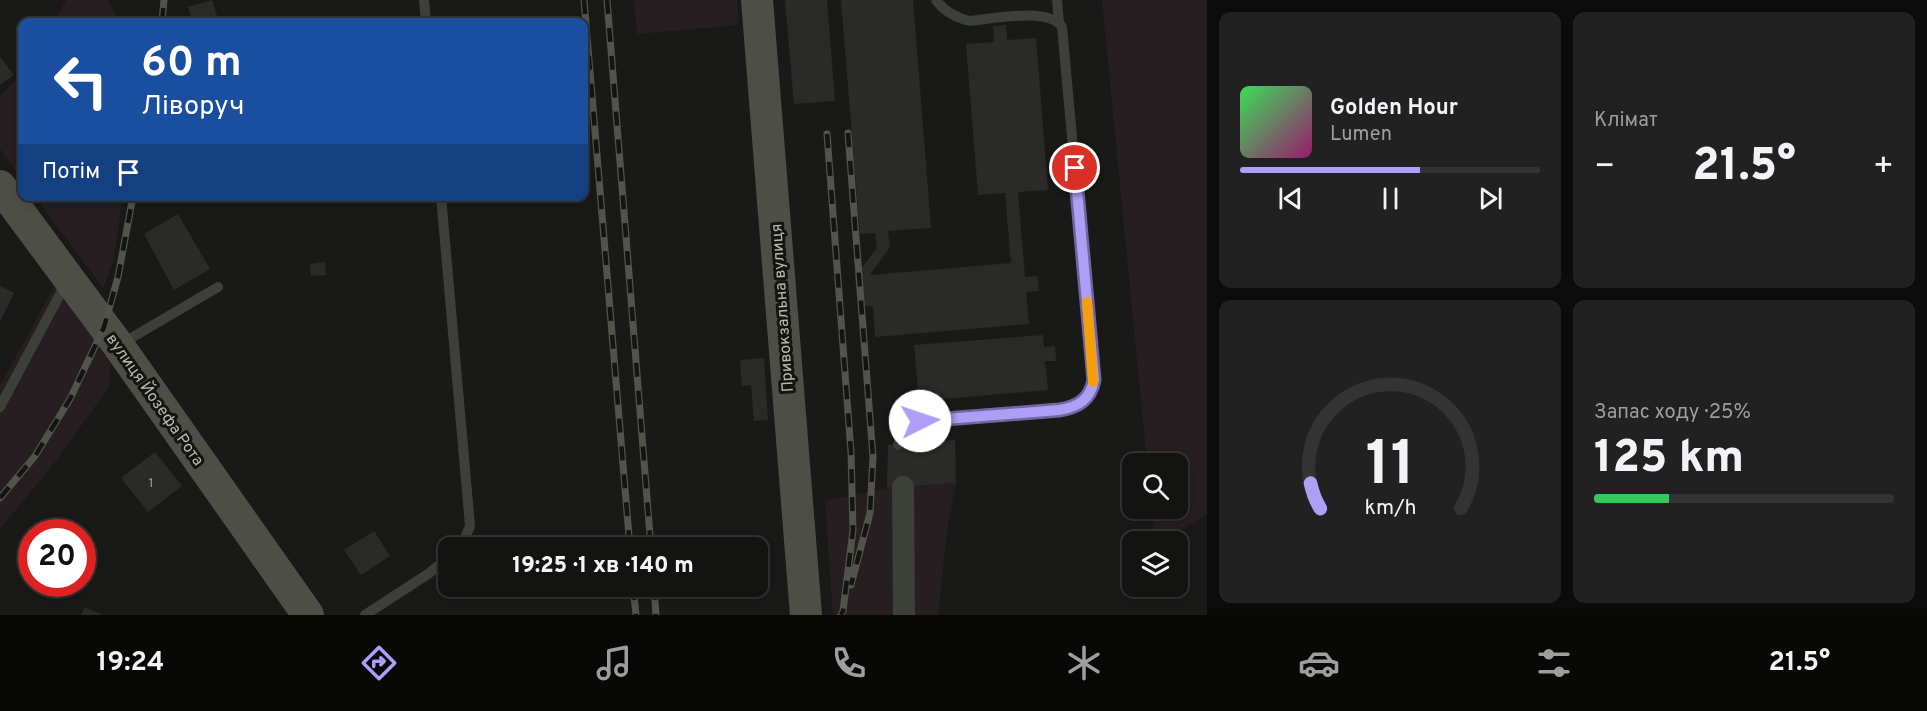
<!DOCTYPE html>
<html lang="uk">
<head>
<meta charset="utf-8">
<style>
	body { margin:0; font-family:Overpass,sans-serif; background:#202120; color:#f1f3f6; height:100vh; display:flex; flex-direction:column; font-size:22px; white-space:nowrap }
	* { box-sizing:border-box; margin:0 }
	p { font-size:20px; color:#9d9e9f }
	.icon { flex:none; width:33px; height:33px; fill:none; stroke:currentColor; stroke-width:2; stroke-linecap:round; stroke-linejoin:round }
	.map { position:relative; flex:1; overflow:hidden }
	.sheet { display:flex; flex-direction:column; gap:12px; padding:12px; background:#0a0b0a; width:720px }
	.sheet>* { flex:none }
	.banner { position:absolute; left:18px; top:18px; width:570px; height:183px; border-radius:12px; box-shadow:0 3px 9px #0003,0 0 0 2px #323332; background:#1a4fa0; color:#fff; overflow:hidden }
	.buttons { position:absolute; left:1122px; top:453px; display:grid; gap:12px }
	.buttons a { display:grid; place-items:center; width:66px; height:66px; border-radius:12px; background:#131412; box-shadow:0 3px 9px #0003,0 0 0 2px #323332; font-size:30px }
	.speed { position:absolute; left:18px; top:519px; display:flex; gap:12px; font-size:30px; font-weight:700; text-align:center }
	.speed>* { display:grid; place-content:center; width:78px; height:78px; border-radius:50%; background:#131412; box-shadow:0 3px 9px #0003,0 0 0 2px #323332; line-height:1 }
	.speed .limit { border:9px solid #d22; background:#fff; color:#111 }
	.pin { position:absolute; display:grid; place-items:center; width:51px; height:51px; color:#fff; margin:-26px; border:3px solid #fff; border-radius:50%; box-shadow:0 2px 6px #0007 }
	.me { position:absolute; width:66px; margin:-33px; rotate:86deg; stroke-linejoin:round; filter:drop-shadow(0 0 4px #0008) }
	.turn { display:flex; align-items:center; gap:21px; height:126px; padding:0 24px; font-size:27px }
	.turn .icon { width:78px; height:78px; stroke-width:2.5 }
	.turn b { display:block; font-size:42px; line-height:51px }
	.then { display:flex; align-items:center; height:57px; padding:0 24px; background:#0003; gap:12px; font-size:22px }
	.big { font-size:45px; font-weight:800; line-height:1.1 }
	.sheet .widget { flex:1; display:flex; flex-direction:column; justify-content:center; gap:9px; min-width:0; padding:0 21px; border-radius:12px; background:#202120 }
	.sheet .dial { align-items:center; gap:0 }
	.dial svg { height:156px; overflow:visible; fill:none; stroke:#323332; stroke-width:7; stroke-linecap:round; text-anchor:middle }
	.dial text { fill:#f1f3f6; stroke:none }
	.song { display:flex; align-items:center; gap:18px }
	.cover { width:72px; height:72px; border-radius:9px; background:linear-gradient(135deg,hsl(130 70% 55%),hsl(320 70% 35%)) }
	.played { height:6px; border-radius:3px; background:linear-gradient(90deg,#ae9ef5 60%,#323332 60%) }
	.keys { display:flex; justify-content:space-around; direction:ltr }
	.heat { display:flex; justify-content:space-between; align-items:center; font-size:33px; direction:ltr }
	.charge { height:9px; border-radius:4px; background:linear-gradient(90deg,#34c759 25%,#323332 0) }
	.sheet .tiles { flex:1; display:grid; gap:12px; grid-template-columns:repeat(2,1fr) }
	.trip { position:absolute; left:438px; top:537px; width:330px; height:60px; border-radius:12px; background:#131412; box-shadow:0 3px 9px #0003,0 0 0 2px #323332; font-weight:800; line-height:60px; text-align:center }
	.tabs { display:flex; height:96px; justify-content:space-around; align-items:center; background:#080807; color:#9d9e9f }
	.tabs .icon { width:42px; height:42px }
	.tabs .on { color:#ae9ef5 }
	.tabs b { font-size:27px; color:#f1f3f6 }
	main { display:flex; flex:1; min-height:0 }
	.map>svg:first-child { display:block }
	.green { fill:#261e20 }
	.building { fill:#2a2b28 }
	.lines { fill:none; stroke-linecap:round; stroke-linejoin:round }
	.lane { stroke:#3d3f39; stroke-width:10 }
	.street { stroke:#3d3f39; stroke-width:22 }
	.secondary { stroke:#4d4f47; stroke-width:32 }
	.rail-casing { stroke:#52544c; stroke-width:7 }
	.rail { stroke:#141513; stroke-width:4.5; stroke-dasharray:14; stroke-linecap:butt }
	.route-casing { stroke:#71679f; stroke-width:15 }
	.route { stroke:#ae9ef5; stroke-width:10 }
	.slow { stroke:#f59e0b; stroke-width:10 }
	.labels { text-anchor:middle; stroke-width:6; stroke-linejoin:round; paint-order:stroke }
	.number-label { font-size:14px; fill:#94968a }
	.street-label { font-size:16px; fill:#b7baaa; stroke:#141513 }
</style>
</head>
<body>
<main>
<div class="map">
<svg width="1207" height="615" viewBox="0 0 1207 615">
	<rect width="100%" height="100%" fill="#191a18"/>
	<!-- green -->
	<g class="green">
		<path d="M66 0H107L121 22H54Z"/>
		<path d="M634 0H737L739 25 637 34Z"/>
		<path d="M1102 0H1207V514L1162 541H1155L1152 509 1178 508V464L1147 463Z"/>
		<path d="M22 73V179L0 149V96Z"/>
		<path d="M35 197H123L114 259 103 288Z"/>
		<path d="M55 285 111 361 109 387 55 462 0 529V386Z"/>
		<path d="M956 483 948 523 938 615H833L825 501 887 488Z"/>
	</g>
	<!-- building -->
	<g class="building">
		<path d="M212 0 219 22H193L188 7Z"/>
		<path d="M785 0H827L835 101 794 104Z"/>
		<path d="M841 0H913L931 228 888 231 890 247 870 275 1011 263 1005 193 978 195 966 44 994 42 993 26 1006 25 1007 40 1036 38 1048 190 1018 192 1025 277 1037 276 1039 291 1026 292 1029 324 875 337 873 306 858 307 855 276 877 248 875 233 860 234Z"/>
		<path d="M0 57 14 75 0 85Z"/>
		<path d="M178 214 210 269 174 290 144 234Z"/>
		<path d="M325 262 326 275 311 276 310 264Z"/>
		<path d="M0 286 14 293 0 321Z"/>
		<path d="M1043 335 1044 347 1055 346 1056 361H1045L1048 390 919 401 914 345Z"/>
		<path d="M764 358 768 420 754 421 751 385 742 386 740 360Z"/>
		<path d="M955 440 956 483 887 488 888 445Z"/>
		<path d="M155 452 182 486 148 512 121 478Z"/>
		<path d="M374 531 390 556 361 575 344 550Z"/>
		<path d="M85 607 103 615H81Z"/>
	</g>
	<g class="lines">
		<!-- lane -->
		<g class="lane">
			<path d="M424 0 426 22"/>
			<path d="M1057 0 1059 23"/>
			<path d="M441 196 470 526 461 548"/>
			<path d="M121 344 218 287"/>
			<path d="M0 407 66 283"/>
			<path d="M898 445C902 432 907 425 920 421L1059 410C1078 407 1090 400 1094 380L1062 27C1050 7 990 19 970 21 957 18 944 11 936 0"/>
			<path d="M365 615 428 574 448 558"/>
		</g>
		<!-- street -->
		<path class="street" d="M903 487 904 615"/>
		<!-- secondary -->
		<g class="secondary">
			<path d="M757 0 806 615"/>
			<path d="M0 186 118 345 308 615"/>
		</g>
		<!-- rail casing -->
		<g class="rail-casing">
			<g id="rail">
				<path d="M584 0 630 548"/>
				<path d="M607 0 651 548"/>
				<path d="M162 22 164 0"/>
				<path d="M848 133 873 457 870 513 851 585"/>
				<path d="M827 134 851 452 853 530 843 611 841 615"/>
				<path d="M0 498 35 456 70 399 104 327 118 277 133 196"/>
				<path d="M633 586 636 615"/>
				<path d="M654 586 656 615"/>
			</g>
		</g>
		<!-- rail -->
		<use href="#rail" class="rail"/>
	</g>
	<g class="lines">
		<!-- route casing -->
		<g class="route-casing">
			<path id="route" d="M920 421 1059 410C1078 407 1090 400 1094 380L1075 168"/>
		</g>
		<!-- route -->
		<use href="#route" class="route"/>
		<!-- slow -->
		<path class="slow" d="M1087 302 1093 382"/>
	</g>
	<g class="labels">
		<!-- number labels -->
		<g class="number-label">
			<text x="151" y="487">1</text>
		</g>
		<!-- street labels -->
		<g class="street-label">
			<text transform="translate(781 308) rotate(-94)" y="6">Привокзальна вулиця</text>
			<text transform="translate(156 399) rotate(55)" y="6">вулиця Йозефа Рота</text>
		</g>
	</g>
</svg>
<div class="buttons">
<a><svg class="icon" aria-label="search" viewBox="0 0 24 24"><circle cx="10" cy="10" r="6"/><path d="M15 15l6 6"/></svg></a>
<a><svg class="icon" aria-label="layers" viewBox="0 0 24 24"><path d="M12 4l9 5-9 5-9-5zM3 14l9 5 9-5"/></svg></a>
</div>
<div class="speed"><div class="limit">20</div></div>
<div class="pin" style="left:1075px;top:168px;background:#d93025"><svg class="icon" aria-label="arrive" viewBox="0 0 24 24"><path d="M6 21V4h12l-3 4 3 4H6"/></svg></div>
<svg class="me" style="left:920px;top:421px" viewBox="-20 -20 40 40"><circle r="19" fill="#fff"/><path d="M0-13L10 11 0 6-10 11z" fill="#ae9ef5"/></svg>
<div class="trip">19:25 · 1 хв · 140 m</div>
<div class="banner">
<div class="turn"><svg class="icon" aria-label="left" viewBox="0 0 24 24"><path d="M17 20v-9H6M10 6l-5 5 5 5"/></svg><div><b>60 m</b>Ліворуч</div></div>
<div class="then">Потім<svg class="icon" aria-label="arrive" viewBox="0 0 24 24"><path d="M6 21V4h12l-3 4 3 4H6"/></svg></div>
</div>
</div>
<section class="sheet">
<div class="tiles">
<div class="widget">
<div class="song"><i class="cover"></i><div><b>Golden Hour</b><p>Lumen</p></div></div>
<div class="played"></div>
<div class="keys"><svg class="icon" aria-label="previous" viewBox="0 0 24 24"><path d="M18 5L8 12l10 7zM5 5v14"/></svg><svg class="icon" aria-label="pause" viewBox="0 0 24 24"><path d="M8 5v14M16 5v14"/></svg><svg class="icon" aria-label="next" viewBox="0 0 24 24"><path d="M6 5l10 7-10 7zM19 5v14"/></svg></div>
</div>
<div class="widget"><p>Клімат</p>
<div class="heat"><a>−</a><b class="big">21.5°</b><a>+</a></div>
</div>
<div class="widget dial"><svg viewBox="0 0 100 80">
<path d="M14 69A42 42 0 1 1 86 69"/>
<path d="M14 69A42 42 0 0 1 9 56" stroke="#ae9ef5"/>
<text x="50" y="56" font-size="32" font-weight="700">11</text>
<text x="50" y="72" font-size="11">km/h</text>
</svg></div>
<div class="widget"><p>Запас ходу · 25%</p><b class="big">125 km</b><div class="charge"></div></div>
</div>
</section>
</main>
<nav class="tabs">
<b>19:24</b>
<svg class="icon on" aria-label="directions" viewBox="0 0 24 24"><path d="M12 3l9 9-9 9-9-9zM9 14v-3h6M13 9l2 2-2 2"/></svg>
<svg class="icon" aria-label="music" viewBox="0 0 24 24"><path d="M9 18V5l10-2v13"/><circle cx="6" cy="18" r="3"/><circle cx="16" cy="16" r="3"/></svg>
<svg class="icon" aria-label="phone" viewBox="0 0 24 24"><path d="M5 4h4l2 5-3 2q2 4 5 5l2-3 5 2v4C11 20 4 13 5 4z"/></svg>
<svg class="icon" aria-label="climate" viewBox="0 0 24 24"><path d="M12 3v18M4 7l16 10M4 17L20 7"/></svg>
<svg class="icon" aria-label="car" viewBox="0 0 24 24"><path d="M5 17H2v-5l4-1 3-4h7l3 4 3 1v5h-3M9 17h6M6 11h13"/><circle cx="7" cy="17" r="2"/><circle cx="17" cy="17" r="2"/></svg>
<svg class="icon" aria-label="filters" viewBox="0 0 24 24"><path d="M4 7h16M4 17h16"/><circle cx="9" cy="7" r="2"/><circle cx="15" cy="17" r="2"/></svg>
<b>21.5°</b>
</nav>
</body>
</html>
